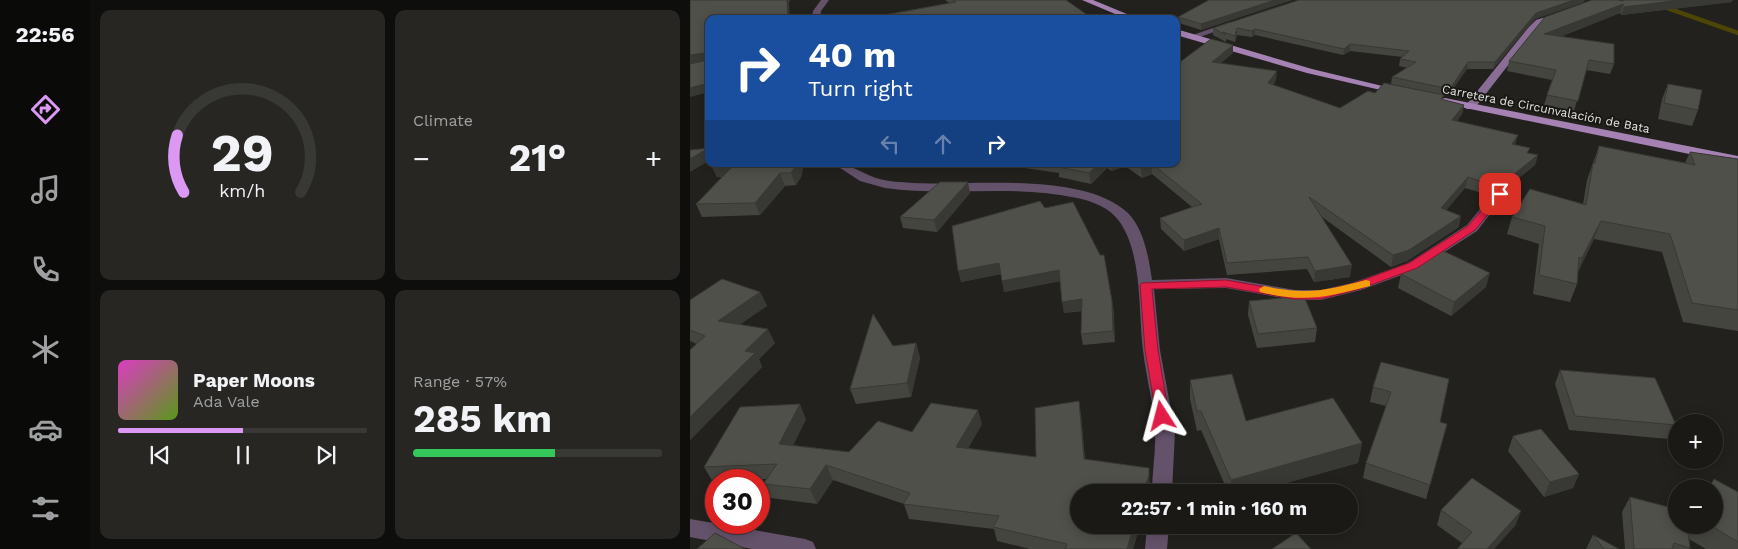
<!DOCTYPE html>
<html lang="en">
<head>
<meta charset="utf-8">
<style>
	body { margin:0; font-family:"Work Sans",sans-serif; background:#272623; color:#f1f3f6; height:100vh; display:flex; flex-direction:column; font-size:19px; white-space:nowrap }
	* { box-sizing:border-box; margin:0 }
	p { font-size:16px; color:#9fa0a1 }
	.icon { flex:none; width:28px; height:28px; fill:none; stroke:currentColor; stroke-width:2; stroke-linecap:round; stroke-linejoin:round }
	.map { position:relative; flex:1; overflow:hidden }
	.drawer { display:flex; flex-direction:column; gap:10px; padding:10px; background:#0e0e0c; width:600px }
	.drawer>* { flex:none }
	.hud { position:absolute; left:15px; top:15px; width:475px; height:152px; border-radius:10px; box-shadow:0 2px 12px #0003,0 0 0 1px #383835; background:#1a4fa0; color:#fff; overflow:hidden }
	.fabs { position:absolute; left:978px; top:414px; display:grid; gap:10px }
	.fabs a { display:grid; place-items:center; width:55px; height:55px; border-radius:50%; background:#1a1916; box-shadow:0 2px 12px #0003,0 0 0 1px #383835; font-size:25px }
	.speed { position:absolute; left:15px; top:469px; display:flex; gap:10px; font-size:25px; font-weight:700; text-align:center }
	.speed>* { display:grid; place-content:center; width:65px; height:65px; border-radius:50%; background:#1a1916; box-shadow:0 2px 12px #0003,0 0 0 1px #383835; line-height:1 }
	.speed .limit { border:8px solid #d22; background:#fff; color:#111 }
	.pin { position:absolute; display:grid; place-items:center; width:42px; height:42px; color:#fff; margin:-21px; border-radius:10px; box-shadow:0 2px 8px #0006 }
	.me { position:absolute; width:55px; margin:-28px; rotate:351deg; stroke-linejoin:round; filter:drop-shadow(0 0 4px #0008) }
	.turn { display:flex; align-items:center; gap:18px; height:105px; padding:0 20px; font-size:22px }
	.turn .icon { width:65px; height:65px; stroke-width:2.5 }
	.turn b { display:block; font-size:35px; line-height:42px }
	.lanes { display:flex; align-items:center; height:48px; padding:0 20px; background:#0003; justify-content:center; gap:25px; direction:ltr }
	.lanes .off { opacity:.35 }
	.big { font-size:38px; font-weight:700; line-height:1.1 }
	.drawer .widget { flex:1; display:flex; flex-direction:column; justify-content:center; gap:8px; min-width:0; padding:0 18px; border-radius:10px; background:#272623 }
	.drawer .dial { align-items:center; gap:0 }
	.dial svg { height:130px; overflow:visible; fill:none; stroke:#383835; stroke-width:7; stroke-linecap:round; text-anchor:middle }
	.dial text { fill:#f1f3f6; stroke:none }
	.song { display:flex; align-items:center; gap:15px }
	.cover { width:60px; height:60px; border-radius:8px; background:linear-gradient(135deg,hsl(310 70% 55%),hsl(90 70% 35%)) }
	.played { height:5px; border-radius:2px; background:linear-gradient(90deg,#dc99f4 50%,#383835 50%) }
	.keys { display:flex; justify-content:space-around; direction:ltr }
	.heat { display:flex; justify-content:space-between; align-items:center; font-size:28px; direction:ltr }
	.charge { height:8px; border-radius:4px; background:linear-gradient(90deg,#34c759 57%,#383835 0) }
	.drawer .tiles { flex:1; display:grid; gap:10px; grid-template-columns:repeat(2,1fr) }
	.trip { position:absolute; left:380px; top:484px; width:288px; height:50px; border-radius:25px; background:#1a1916; box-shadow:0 2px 12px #0003,0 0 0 1px #383835; font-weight:700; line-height:50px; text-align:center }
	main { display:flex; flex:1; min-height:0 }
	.dock { display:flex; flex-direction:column; width:90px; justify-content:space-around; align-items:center; background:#0a0a09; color:#9fa0a1 }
	.dock .icon { width:35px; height:35px }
	.dock .on { color:#dc99f4 }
	.dock b { font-size:22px; color:#f1f3f6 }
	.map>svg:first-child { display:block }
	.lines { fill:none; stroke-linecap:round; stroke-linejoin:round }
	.stream { stroke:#4d4505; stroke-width:4.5 }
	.street { fill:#64526a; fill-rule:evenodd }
	.secondary { fill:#896d94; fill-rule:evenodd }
	.primary { fill:#a682b4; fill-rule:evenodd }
	.wall { fill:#454540 }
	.shaded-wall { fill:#383834 }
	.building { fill:#50504a; stroke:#383834 }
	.route { fill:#e11d48; stroke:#92132f }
	.slow { fill:#f59e0b }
	.labels { text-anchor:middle; stroke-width:4; stroke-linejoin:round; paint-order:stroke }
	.far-street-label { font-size:12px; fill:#e3e3e0; stroke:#191814 }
</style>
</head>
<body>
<main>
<nav class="dock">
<b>22:56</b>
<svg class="icon on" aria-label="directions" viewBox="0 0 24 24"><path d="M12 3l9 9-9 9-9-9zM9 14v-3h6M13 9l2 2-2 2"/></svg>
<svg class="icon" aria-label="music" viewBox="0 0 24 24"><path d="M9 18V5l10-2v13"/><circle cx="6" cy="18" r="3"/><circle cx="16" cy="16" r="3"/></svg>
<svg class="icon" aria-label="phone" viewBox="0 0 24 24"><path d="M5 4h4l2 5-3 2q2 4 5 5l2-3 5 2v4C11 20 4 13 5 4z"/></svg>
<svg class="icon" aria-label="climate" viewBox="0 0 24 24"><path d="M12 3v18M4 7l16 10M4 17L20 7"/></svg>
<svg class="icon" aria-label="car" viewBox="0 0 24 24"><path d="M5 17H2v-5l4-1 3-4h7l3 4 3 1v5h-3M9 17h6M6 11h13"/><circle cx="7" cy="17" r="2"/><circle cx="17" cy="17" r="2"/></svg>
<svg class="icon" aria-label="filters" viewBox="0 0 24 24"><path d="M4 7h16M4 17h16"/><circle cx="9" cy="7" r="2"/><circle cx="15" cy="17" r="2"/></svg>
</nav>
<section class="drawer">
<div class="tiles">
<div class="widget dial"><svg viewBox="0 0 100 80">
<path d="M14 69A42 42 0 1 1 86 69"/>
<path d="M14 69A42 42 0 0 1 10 34" stroke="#dc99f4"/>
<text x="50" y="56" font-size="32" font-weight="700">29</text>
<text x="50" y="72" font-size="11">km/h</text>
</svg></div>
<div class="widget"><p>Climate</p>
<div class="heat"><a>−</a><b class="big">21°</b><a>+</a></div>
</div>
<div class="widget">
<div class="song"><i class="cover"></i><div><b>Paper Moons</b><p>Ada Vale</p></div></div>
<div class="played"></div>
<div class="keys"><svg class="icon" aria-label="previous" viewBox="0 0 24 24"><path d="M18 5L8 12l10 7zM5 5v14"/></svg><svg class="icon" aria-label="pause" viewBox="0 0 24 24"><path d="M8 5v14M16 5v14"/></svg><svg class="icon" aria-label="next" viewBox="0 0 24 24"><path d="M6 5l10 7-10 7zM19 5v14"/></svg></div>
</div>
<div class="widget"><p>Range · 57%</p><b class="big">285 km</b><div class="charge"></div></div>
</div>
</section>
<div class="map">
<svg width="1048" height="549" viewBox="0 0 1048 549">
	<rect width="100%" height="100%" fill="#22211d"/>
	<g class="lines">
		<!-- stream -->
		<path class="stream" d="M954 0 1048 33"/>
		<!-- street -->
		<g class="street">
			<path d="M131 0H139L131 11 130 19H122L123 11Z"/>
			<path d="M540 22 547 24 504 39 497 37Z"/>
			<path d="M144 164C160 163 171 173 186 178 198 182 211 182 224 183 282 186 393 171 438 213 454 229 459 259 462 280L536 278 605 290H631L662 283 718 263 777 225 805 191H815L816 194 787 231 728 269 671 290 631 300H605L536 288 464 289 470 350 485 432 482 492H462C462 472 466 452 465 432 464 404 456 377 453 350 448 311 453 254 429 221 420 208 402 201 387 198 324 184 258 197 195 188L170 181Z"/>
			<path d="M0 519 115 539 123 542 126 549H62L0 537Z"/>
			<path d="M457 525H479L477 549H455Z"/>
		</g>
		<!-- secondary -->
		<path class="secondary" d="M872 12H875V16L852 24 844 32 784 109H776V105L838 28 846 20Z"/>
		<!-- primary -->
		<g class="primary">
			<path d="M392 0H403L449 19H437Z"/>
			<path d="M486 29 622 69 713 91 708 94 617 73 486 35Z"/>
			<path d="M755 98 1048 156V164L751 103V99Z"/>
		</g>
	</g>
	<!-- wall -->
	<g class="wall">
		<path d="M255 0H376L403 19H190L189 16 259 3Z"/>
		<path d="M519 0H602L511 30 489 23 488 17Z"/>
		<path d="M932 1 1042 2 931 15 930 13 870 37 924 64 920 74 896 70 884 111 854 105 862 80 817 71 819 61Z"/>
		<path d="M894 2 845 19 803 69H777L758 96 701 84 702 77 718 68 709 66 710 59 713 57 660 51 653 55 565 35 562 37 547 35 545 42 536 39V42L523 35V28Z"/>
		<path d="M543 53 531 63 586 80 583 85 650 108 685 93 753 100 774 105 772 114 767 121 825 145 839 153 848 155 845 165 815 189H805L799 195 775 188 756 210 769 227 717 261 701 267 632 217 660 277 624 282 617 269 537 275 529 239 494 251 471 229 470 218 502 207 462 174 452 178 435 166 422 171 417 168 401 184 369 177V173L307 164H486V65Z"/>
		<path d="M978 84 1008 110 1002 126 968 119 972 99Z"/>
		<path d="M909 146 995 163 1000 152 1048 159V331L993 322 972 252 904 239 888 272 887 284 880 302 843 294 849 244 817 234 822 217 893 204 897 180Z"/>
		<path d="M114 164 111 177 106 185 95 186 70 215 12 217 6 204 32 177H27L21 165Z"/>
		<path d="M280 193 247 232 213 228 210 217Z"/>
		<path d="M355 208 422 301 425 342 393 345 391 334 392 311 374 313 370 281 314 292 311 274 271 282Z"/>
		<path d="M717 263 796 287 761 316 708 288 711 274 715 271Z"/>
		<path d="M70 292 77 306 50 324 85 343 69 359 72 367 0 440V350L7 344 0 341V300Z"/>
		<path d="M559 301 627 328 625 342 567 348 558 315Z"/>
		<path d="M226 343 230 358 221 397 166 404 160 389 203 346Z"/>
		<path d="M691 362 750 422 757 424 736 499 673 478 676 463 696 406 680 402 683 387Z"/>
		<path d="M870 370 986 424 979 439 879 430 865 384Z"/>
		<path d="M500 380 556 421 672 443 668 463 564 492H538L511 430 507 431 500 399Z"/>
		<path d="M391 415 395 459 460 482V490L443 549H340L307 541 304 529 219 519 214 504 143 480 127 504 81 498 73 484 76 479 26 480V482H23L14 467 116 419 103 445 159 452 222 432 292 424 278 448 346 457Z"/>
		<path d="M823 436 889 474 883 488 854 497 818 451Z"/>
		<path d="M1048 492V549H1016L999 539 1000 548 999 549H935L932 512 940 497 986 525H1024Z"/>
		<path d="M751 510 831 511 825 526 772 543 747 525Z"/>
		<path d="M903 535 929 549H896Z"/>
	</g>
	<!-- shaded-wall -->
	<g class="shaded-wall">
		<path d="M97 0H100L99 3 100 19H98Z"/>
		<path d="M585 0H602L511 30V24Z"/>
		<path d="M884 0H895L894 2 845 19 803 69 805 62 846 13Z"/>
		<path d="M990 0H1043L1042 2 931 15 934 7Z"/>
		<path d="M933 4 930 13 852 44 854 34Z"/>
		<path d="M547 28V35L545 42V36Z"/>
		<path d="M565 29V35L562 37V31Z"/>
		<path d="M660 44V51L653 55 654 49Z"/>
		<path d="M543 45V53L522 70V62Z"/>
		<path d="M16 53 19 60 0 64V55Z"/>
		<path d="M778 62 777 69 758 96 760 89Z"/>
		<path d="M587 71 586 80 577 92 578 83Z"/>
		<path d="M19 83V92L0 97V88Z"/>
		<path d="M774 105 772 114 760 129 762 120Z"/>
		<path d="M828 135 825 145 822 144Z"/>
		<path d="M19 148V161L0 172V159Z"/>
		<path d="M848 155 845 165 815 189 818 179Z"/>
		<path d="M33 164H47L51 174 27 177 21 165Z"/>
		<path d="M107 164H114L111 177 106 185 101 173Z"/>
		<path d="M409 164H417V168L401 184 399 173Z"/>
		<path d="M421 164H435V166L422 171Z"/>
		<path d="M462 164V174L452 178 451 168Z"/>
		<path d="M90 173 95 186 70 215 65 203Z"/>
		<path d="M778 177 775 188 749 219 751 208Z"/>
		<path d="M808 178 805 189 799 195 802 185Z"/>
		<path d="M278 182 280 193 247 232 244 220Z"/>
		<path d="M771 216 769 227 717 261 701 267 703 255Z"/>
		<path d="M911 221 904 239 886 276 892 258Z"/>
		<path d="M529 228V239L494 251V240Z"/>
		<path d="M309 263 311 274 271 282 268 271Z"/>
		<path d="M662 265 660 277 624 282 625 271Z"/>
		<path d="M369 270 371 281 314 292 312 281Z"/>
		<path d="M800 273 796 287 761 316 764 302Z"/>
		<path d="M70 292 77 306 35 335 28 321Z"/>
		<path d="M392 299 393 310 374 313 372 302Z"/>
		<path d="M422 301 424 312 425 342 423 331Z"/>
		<path d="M78 329 85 343 69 359 72 367 0 440V417L55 351Z"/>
		<path d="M226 343 230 358 221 397 217 383Z"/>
		<path d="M389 401 391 415 396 473 394 459Z"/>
		<path d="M110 404 116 419 97 458 89 444Z"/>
		<path d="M288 410 292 424 271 461 266 447Z"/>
		<path d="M672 443 668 463 564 492H541V480Z"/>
		<path d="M136 465 143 480 127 504 120 489Z"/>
		<path d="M459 468 460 490 459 492H454Z"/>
		<path d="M889 474 883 488 854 497 860 482Z"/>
		<path d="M831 511 825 526 804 549H797Z"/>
		<path d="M444 525H450L443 549H437Z"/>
	</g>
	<!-- building -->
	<g class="building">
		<path d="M0 0H97L98 19H19V83L0 88V64L18 60 16 53 0 55Z"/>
		<path d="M263 0H376L403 19H192L189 16 266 2Z"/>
		<path d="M519 0H585L511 24 488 17Z"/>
		<path d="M609 0H884L846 13 805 62H778L760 89 702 77 726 62 710 59 719 51 660 44 654 49 565 29 562 31 547 28 545 36 533 32 536 35 523 28Z"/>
		<path d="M902 0H928L932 1 934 0H990L934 7 933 4 854 34 924 44V64L899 60 888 101 857 95 866 70 819 61 855 17Z"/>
		<path d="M521 39 543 45 522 62 587 71 578 83 650 108 678 91 685 93 694 83 754 95 751 99 774 105 762 120 828 135 822 144 840 148 837 153 848 155 818 179 808 178 802 185 778 177 751 208 771 216 719 250 703 255 619 197 662 265 625 271 618 257 537 263 529 228 494 240 470 218 512 204 462 164 451 168 445 164H486V65Z"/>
		<path d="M978 84 1012 90 1008 110 974 103Z"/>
		<path d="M909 146 1005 165 1000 152 1048 159V310L1002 303 980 234 911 221 892 258 889 257 887 284 849 275 855 226 822 217 840 189 896 205 903 163H905Z"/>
		<path d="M19 148 0 159V150Z"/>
		<path d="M22 164H33L21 165Z"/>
		<path d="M45 164H107L101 173H90L65 203 6 204Z"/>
		<path d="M371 164H409L399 173 368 167Z"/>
		<path d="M250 182H278L244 220 210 217Z"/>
		<path d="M350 201 355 208 383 202 410 255H414L422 301 423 331 391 334 392 299 372 302 369 270 312 281 309 263 268 271 262 226Z"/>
		<path d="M747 248 800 273 764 302 711 274 722 266 717 263 731 257Z"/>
		<path d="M32 279 70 292 28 321 78 329 55 351 65 353 0 417V350L15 336 0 330V300Z"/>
		<path d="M614 296 627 328 568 334 559 301Z"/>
		<path d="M183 314 203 346 226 343 217 383 160 389Z"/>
		<path d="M691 362 759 379 750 422 757 424 740 485 676 463 701 392 683 387Z"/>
		<path d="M870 370 965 378 986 425 885 416Z"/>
		<path d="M542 374 556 421 643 398 672 443 541 480 511 411H507L500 380Z"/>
		<path d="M389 401 394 459 459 468V475L454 492H389V525H444L437 549H375L377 544 303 527 309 516 213 504 220 493 136 465 120 489 73 484 87 464 14 467 50 407 110 404 89 444 159 452 188 421 222 432 241 403 288 410 266 447 346 457 345 408Z"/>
		<path d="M851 429 889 474 860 482 823 436Z"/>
		<path d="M782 478 831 511 797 549H767L782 532 751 510Z"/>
		<path d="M1024 479 1048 492V542L1020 525H1024V488H1019Z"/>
		<path d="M940 497 986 509V525H997L1000 548 984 543 982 549H944Z"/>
		<path d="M25 533 55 549H7Z"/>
		<path d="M606 533 621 549H582Z"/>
		<path d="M903 535 929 549H914Z"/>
	</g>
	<!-- route -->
	<path class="route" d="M807 192 815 194 785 230 727 268 670 289 631 299H604L536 287 462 289 468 350 479 416 477 420H467L455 350 450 285 452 283 536 280 604 292 631 291 662 284 719 263 778 226Z"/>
	<!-- slow -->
	<path class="slow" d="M676 280 680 281V286C636 297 616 303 570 292L569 289 574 286C619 295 633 291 676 280Z"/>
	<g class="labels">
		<!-- far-street labels -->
		<g class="far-street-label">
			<text transform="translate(856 109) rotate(11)" y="4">Carretera de Circunvalación de Bata</text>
		</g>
	</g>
</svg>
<div class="fabs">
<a>+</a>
<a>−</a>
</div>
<div class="speed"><div class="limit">30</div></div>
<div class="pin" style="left:810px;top:194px;background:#d93025"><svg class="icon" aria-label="arrive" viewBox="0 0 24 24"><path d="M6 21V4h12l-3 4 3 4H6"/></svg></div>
<svg class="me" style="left:472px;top:416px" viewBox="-20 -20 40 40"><path d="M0-17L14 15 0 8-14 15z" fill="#e11d48" stroke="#fff" stroke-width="4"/></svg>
<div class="trip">22:57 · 1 min · 160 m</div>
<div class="hud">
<div class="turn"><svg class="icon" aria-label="right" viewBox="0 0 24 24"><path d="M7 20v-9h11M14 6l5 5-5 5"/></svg><div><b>40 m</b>Turn right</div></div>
<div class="lanes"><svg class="icon off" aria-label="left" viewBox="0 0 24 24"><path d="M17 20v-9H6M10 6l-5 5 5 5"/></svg><svg class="icon off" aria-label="ahead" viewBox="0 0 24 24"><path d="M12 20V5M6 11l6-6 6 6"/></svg><svg class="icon" aria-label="right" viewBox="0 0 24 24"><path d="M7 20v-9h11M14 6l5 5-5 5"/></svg></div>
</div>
</div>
</main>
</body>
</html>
